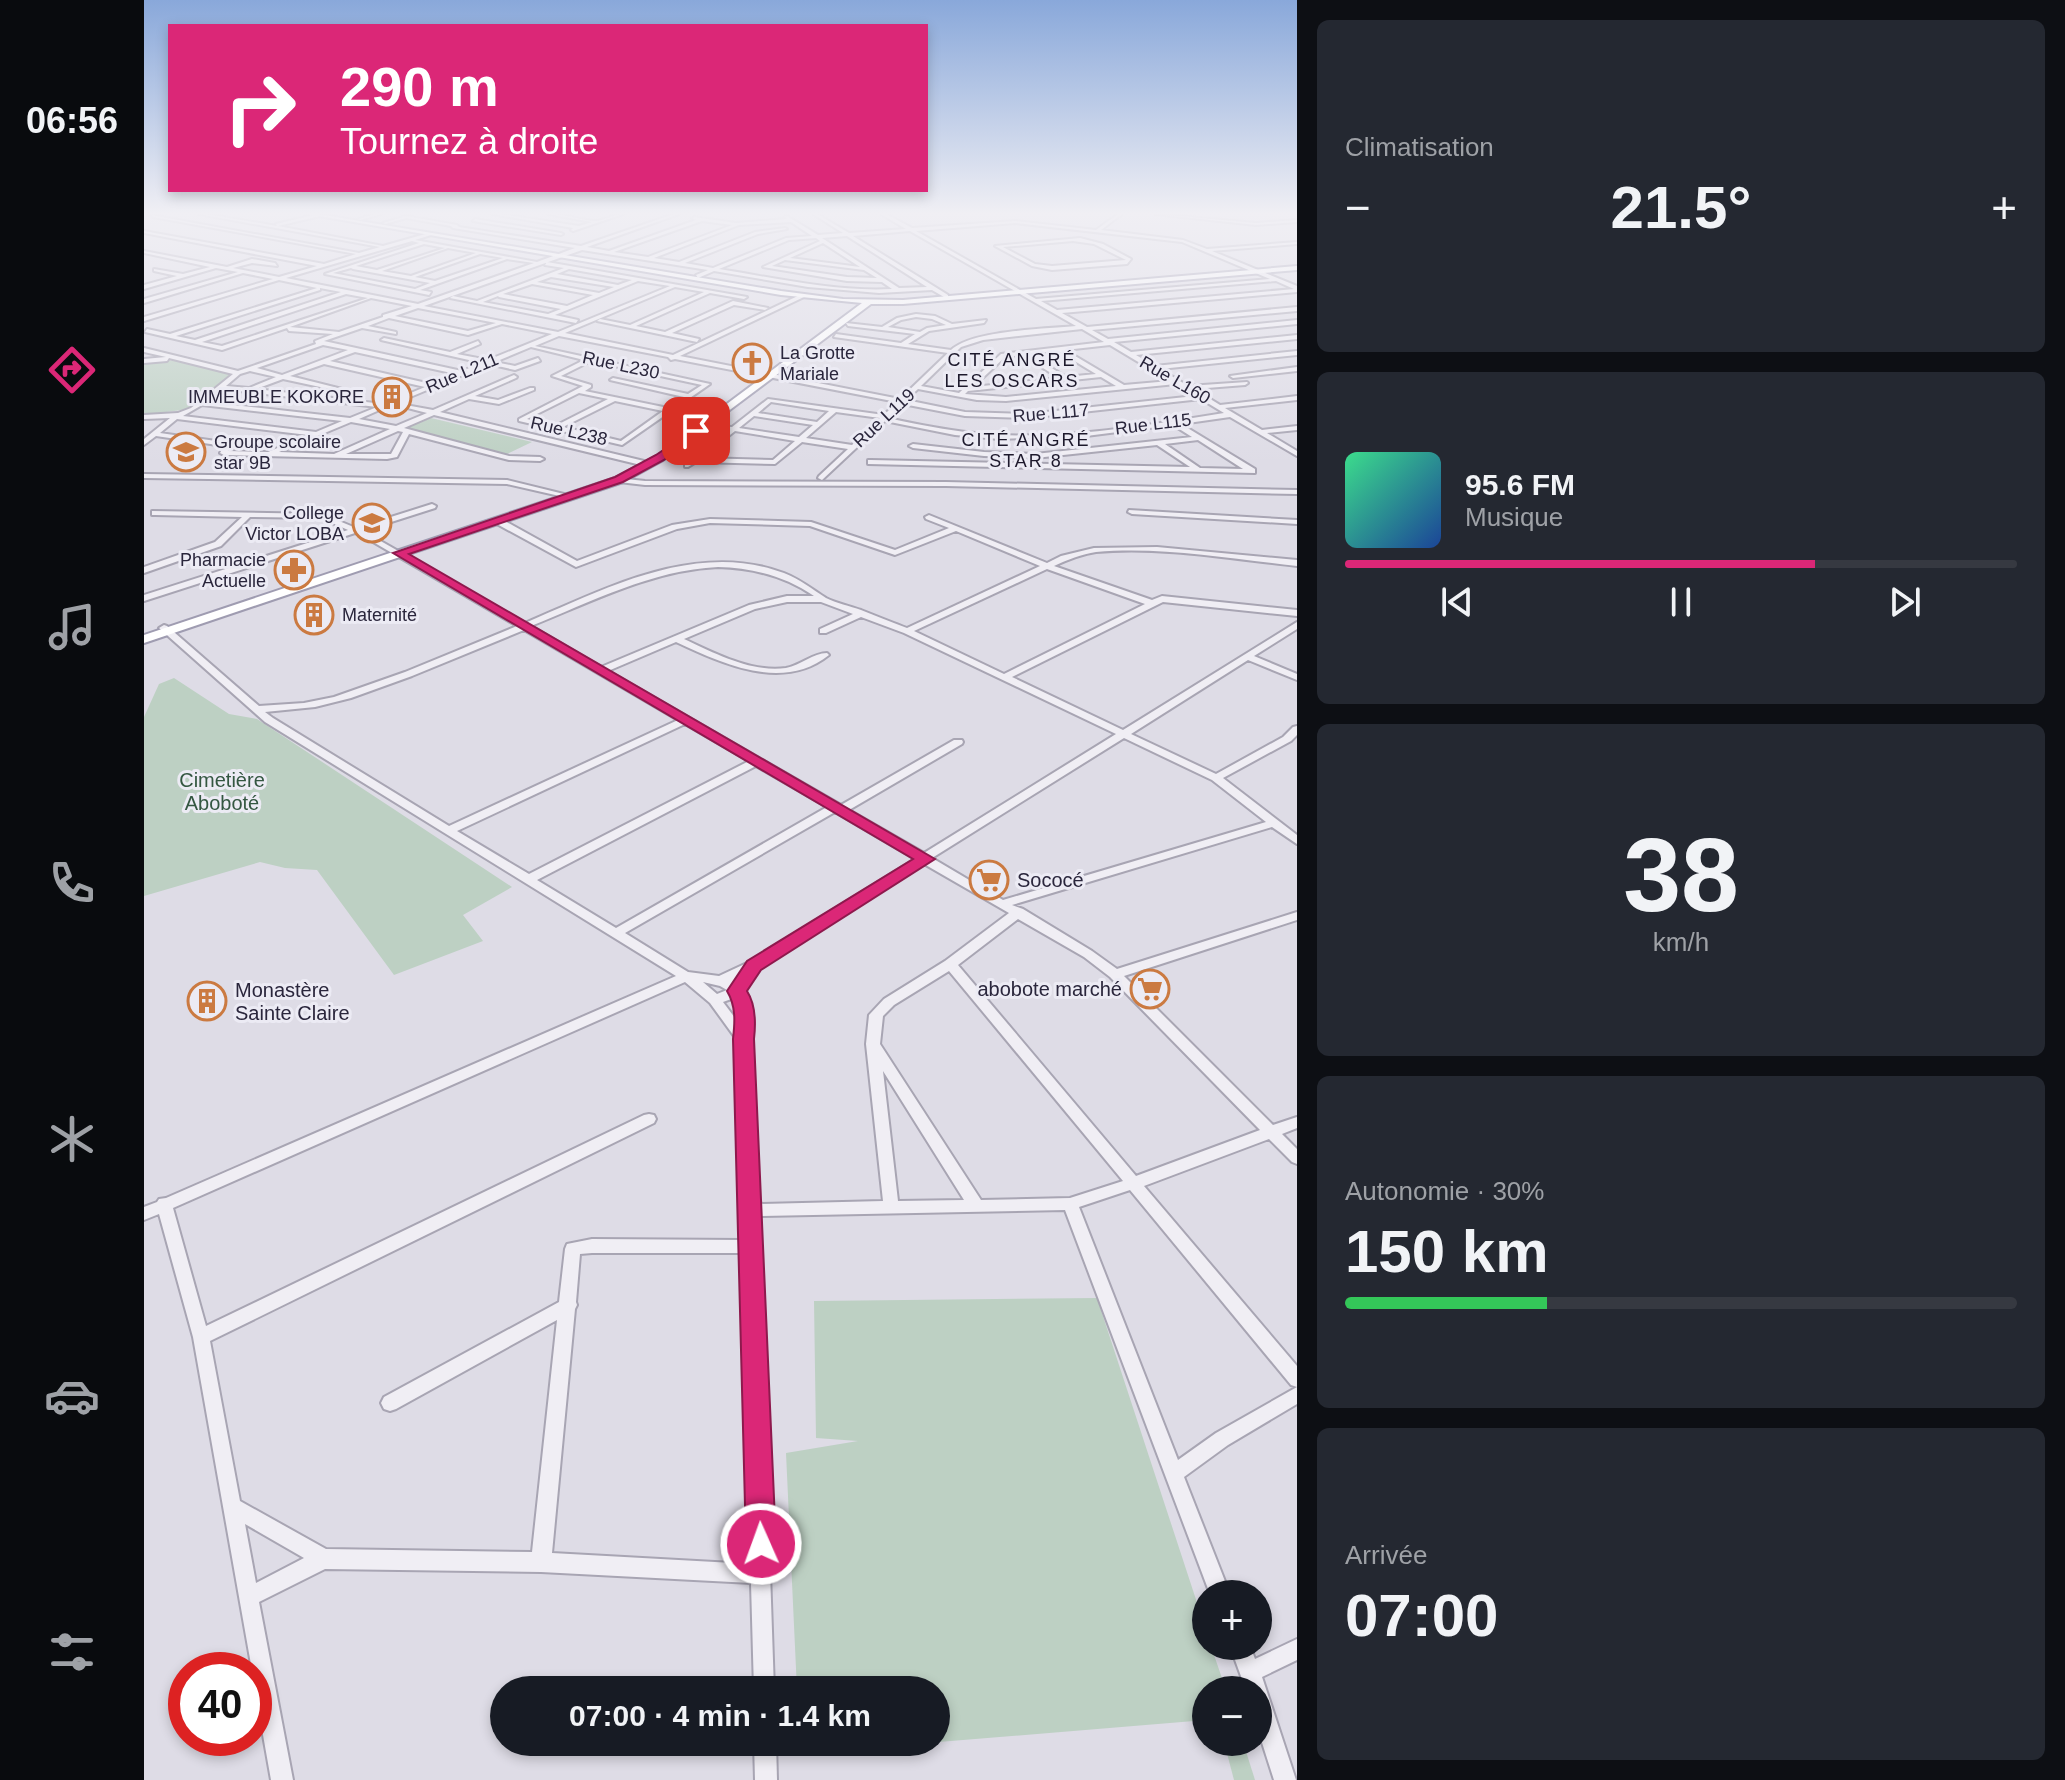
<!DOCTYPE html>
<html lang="fr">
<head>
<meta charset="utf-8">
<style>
	body { margin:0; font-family:Helvetica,sans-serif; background:#242831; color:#f1f3f6; height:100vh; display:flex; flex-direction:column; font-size:30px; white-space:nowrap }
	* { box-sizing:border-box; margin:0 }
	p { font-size:26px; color:#9ea1a6 }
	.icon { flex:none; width:44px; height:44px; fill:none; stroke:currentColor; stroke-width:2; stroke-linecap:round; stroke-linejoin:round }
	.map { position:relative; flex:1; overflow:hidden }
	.details { display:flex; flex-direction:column; gap:20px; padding:20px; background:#0d0f14; width:768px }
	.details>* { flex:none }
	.hud { position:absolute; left:24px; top:24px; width:760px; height:168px; border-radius:0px; box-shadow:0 4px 12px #0003; background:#db2777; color:#fff; overflow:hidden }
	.controls { position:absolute; left:1048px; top:1580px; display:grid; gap:16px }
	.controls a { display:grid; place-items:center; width:80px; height:80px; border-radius:50%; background:#171b24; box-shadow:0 4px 12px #0003; font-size:40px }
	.speed { position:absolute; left:24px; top:1652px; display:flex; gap:16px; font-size:40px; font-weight:700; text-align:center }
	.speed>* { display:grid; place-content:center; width:104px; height:104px; border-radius:50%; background:#171b24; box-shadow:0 4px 12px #0003; line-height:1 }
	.speed .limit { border:12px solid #d22; background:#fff; color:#111 }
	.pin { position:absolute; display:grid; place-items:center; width:68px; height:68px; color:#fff; margin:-34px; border-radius:16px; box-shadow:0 4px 12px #0006 }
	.me { position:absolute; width:88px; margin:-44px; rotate:358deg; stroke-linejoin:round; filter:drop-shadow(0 0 6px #0008) }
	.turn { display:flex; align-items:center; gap:28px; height:168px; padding:0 40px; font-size:36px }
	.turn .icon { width:104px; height:104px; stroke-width:2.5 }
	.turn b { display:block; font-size:56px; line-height:68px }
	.big { font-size:60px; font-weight:700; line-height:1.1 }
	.details .tile { flex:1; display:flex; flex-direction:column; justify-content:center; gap:12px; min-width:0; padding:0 28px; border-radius:12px; background:#242831 }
	.details .dial { align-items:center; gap:0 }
	.dial b { font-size:104px; line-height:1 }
	.song { display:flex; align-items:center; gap:24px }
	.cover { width:96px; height:96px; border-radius:12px; background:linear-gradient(135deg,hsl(150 70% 55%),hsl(220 70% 35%)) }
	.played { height:8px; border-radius:4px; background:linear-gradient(90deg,#db2777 70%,#363941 70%) }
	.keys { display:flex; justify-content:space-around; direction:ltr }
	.heat { display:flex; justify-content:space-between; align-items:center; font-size:44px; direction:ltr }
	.charge { height:12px; border-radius:6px; background:linear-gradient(90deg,#34c759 30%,#363941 0) }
	.trip { position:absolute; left:346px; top:1676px; width:460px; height:80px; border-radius:40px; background:#171b24; box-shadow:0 4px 12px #0003; font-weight:700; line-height:80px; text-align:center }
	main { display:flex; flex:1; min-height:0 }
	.menu { display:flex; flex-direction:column; width:144px; justify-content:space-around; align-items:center; background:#090b0e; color:#9ea1a6 }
	.menu .icon { width:56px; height:56px }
	.menu .active { color:#db2777 }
	.menu b { font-size:36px; color:#f1f3f6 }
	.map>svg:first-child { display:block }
	.green { fill:#bdd0c3 }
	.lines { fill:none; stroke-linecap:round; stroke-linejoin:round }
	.minor-casing { stroke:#a8a5b3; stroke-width:4 }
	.major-casing { stroke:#9f9cb1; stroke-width:4 }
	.minor { fill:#f0eef4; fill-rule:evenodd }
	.major { fill:#fff; fill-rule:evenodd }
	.route { fill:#db2777; stroke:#8e194d; stroke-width:2 }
	.labels { text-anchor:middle; stroke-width:6; stroke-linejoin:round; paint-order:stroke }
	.far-poi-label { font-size:18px; fill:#2a263c; stroke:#ecebf4; text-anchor:start }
	.far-neighbourhood-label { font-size:18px; letter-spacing:2px; fill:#1d192c; stroke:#ecebf4 }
	.far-street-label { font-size:18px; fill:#2a263c; stroke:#ecebf4 }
	.park-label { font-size:20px; fill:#345741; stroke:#ecebf4 }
	.poi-label { font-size:20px; fill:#2a263c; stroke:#ecebf4; text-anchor:start }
</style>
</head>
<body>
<main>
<nav class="menu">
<b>06:56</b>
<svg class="icon active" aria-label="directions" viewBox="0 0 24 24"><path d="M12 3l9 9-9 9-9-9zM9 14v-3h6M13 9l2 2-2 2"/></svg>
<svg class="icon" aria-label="music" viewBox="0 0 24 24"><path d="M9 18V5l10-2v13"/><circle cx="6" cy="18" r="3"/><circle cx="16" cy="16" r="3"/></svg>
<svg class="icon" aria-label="phone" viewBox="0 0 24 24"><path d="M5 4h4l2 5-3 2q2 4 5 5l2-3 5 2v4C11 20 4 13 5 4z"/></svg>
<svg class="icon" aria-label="climate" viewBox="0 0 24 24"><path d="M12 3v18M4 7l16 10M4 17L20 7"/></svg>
<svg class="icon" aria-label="car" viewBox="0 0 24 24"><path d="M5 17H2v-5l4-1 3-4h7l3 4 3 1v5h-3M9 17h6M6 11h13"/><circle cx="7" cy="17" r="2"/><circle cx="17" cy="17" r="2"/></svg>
<svg class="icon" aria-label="filters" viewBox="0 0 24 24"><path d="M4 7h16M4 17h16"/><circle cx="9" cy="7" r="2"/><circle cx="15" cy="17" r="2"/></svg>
</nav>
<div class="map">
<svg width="1153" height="1780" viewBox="0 0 1153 1780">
	<rect width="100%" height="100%" fill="#dedce6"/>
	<!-- green -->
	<g class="green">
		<path d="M32 360 88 374 45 409 0 415V362Z"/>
		<path d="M287 418 388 442 363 454 260 429Z"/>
		<path d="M30 678 85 714 113 719 368 887 319 915 339 941 250 975 173 870 141 868 116 862 0 896V717L15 684Z"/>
		<path d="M953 1298 1062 1630V1646H1067L1082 1690H1062V1720L758 1745 655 1750V1742H792V1690H653L642 1453 714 1441 672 1438 670 1301Z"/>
		<path d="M1080 1742H1099L1111 1780H1090Z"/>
	</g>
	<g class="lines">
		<!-- minor casing -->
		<g class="minor-casing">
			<g id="minor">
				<path d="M55 214H62L133 226 132 224 174 214 176 216 134 226 239 246 285 233 287 235 271 240 393 262 431 248 309 228 307 226 262 218 241 224 239 223 262 216 313 225 315 227 437 246 530 214H535L443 247 465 251 552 220 548 218 550 217 592 223 643 219 641 217 643 216 674 235 699 233 669 214H673L705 233 762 229 737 214H742L768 228 871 221 952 230 974 214H978L957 230 1039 240 1063 249 1153 242V244L1068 251 1153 286V292L918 313 943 327 1153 307V311L948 330 964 339 1153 320V324L970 342 987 352 1153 335V339L992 355 1011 366 1153 351V355L1016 369 1044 386 1103 382 1104 383 1101 385 1050 389 1076 405 1153 396V400L1081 408 1118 430 1153 426V430L1123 433 1153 451V456L1086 417 1037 424 1111 469V473L724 464V460H727L1046 467 1013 445 891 458 840 456 769 448 765 446 769 444 840 452 891 454 1048 437 1029 425 942 436 855 439 811 435 741 421 678 480 674 478 675 476 704 449 658 442 631 464 552 462 544 467H541V463L583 430 573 428V426L588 427 624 399 740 415 753 402 531 359 527 360 524 357 415 336 391 346 566 384 478 445 375 421V419L439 386 408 376 440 360 387 347 351 362 371 366 394 358 396 361 371 370 345 364 252 403 249 401 250 400 281 387 180 364 146 376 218 394V396L139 379 112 389 239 404 240 408 215 419 252 426 283 413 256 406V404L289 410 370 375 373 377 372 378 331 396 354 400 386 388H390V390L355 404 325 399 296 412 500 461V465H497L290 415 260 428 365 456 396 457 400 459 396 461 365 460 265 434 253 457 243 459 80 455 76 453 80 446 12 436 0 445V439L26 418 0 419V415L34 413 47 408 89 374 25 358 23 361 0 363V359L22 357 0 352V348L94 371 172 344 171 341 189 334 145 331 143 328 78 350 1 332 3 329 26 334 173 288 135 280 0 321V317L129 279 99 273 0 303V299L94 272 72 268 0 289V285L33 276 10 271V269L39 274 66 267 0 253V251L83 267 108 259 131 263 133 266 108 263 89 268 135 277 173 266 0 233V231L180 264 212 254 9 217 7 215 215 253 236 247ZM558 221 588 225 504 257 470 252ZM647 222 668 236 642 238 569 268 541 263 614 234 643 229 641 228 611 232 535 262 510 258 595 225ZM871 223 1038 242 1126 279 892 299 772 231ZM766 231 932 326C903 329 828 330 807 350L764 344 785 331 840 323 842 320 808 324 791 316 772 314 753 318 738 327 702 323 704 326 771 334 757 343 692 334 690 337 804 353 756 399 536 356 660 297 658 294 529 355 421 333 531 287 560 292 486 325 456 319 453 321 553 342 555 339 528 333 590 305 621 310 624 308 589 301 521 332 492 326 566 293 600 299 603 297 403 262 401 265 420 268 333 301 309 296 306 298 432 323 434 320 411 315 494 281 526 286 414 332 280 306 438 250 564 270 552 275 554 278 570 271 664 287 735 293 788 290 800 297H804V295L709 236ZM703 236 783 287 755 288 678 238ZM672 238 676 241 619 267 703 281 738 282 748 289C691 292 632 278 575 269L645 240ZM268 241 275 243 181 274 285 295 287 292 276 290 363 259 390 263 274 304 142 278ZM679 243 716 267 646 258ZM280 244 301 248 233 270 212 266ZM304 248 332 253 267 276 238 271ZM336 254 359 258 291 281 271 277ZM641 260 720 270 733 278 703 277 628 266ZM207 268 209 269 286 283 271 289 189 273ZM425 269 488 280 474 285 413 274ZM407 277 470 287 455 293 393 282ZM1132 281 1150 289 913 310 897 301ZM388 284 449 295 423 306 359 294ZM176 288 197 292 51 340 32 336 176 290ZM202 294 224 298 78 346 58 342ZM354 296 355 297 417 309 404 314 339 302ZM227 298 268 306 239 315V317L195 332 146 327ZM274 308 352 323 324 331 251 316ZM772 317 788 319 802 325 783 328 776 332 744 327 757 320ZM245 318 324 335 358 324 408 334 344 360 313 354 336 344 334 341 306 352 240 338 237 340 338 363 318 371 180 341 218 328 252 334V332L224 326ZM938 329 960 342 857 354 815 393 777 386 817 347 839 340ZM179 345 204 350 138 375 113 368ZM966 345 1026 381 980 385 921 350ZM914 351 952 374 922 377 885 354ZM211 352 312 374 287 384 186 361ZM878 355 915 378 829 387 861 357ZM447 361 558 385 544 394 469 378 466 380 540 397 524 408 441 391 447 387V385L417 376ZM106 371 132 377 105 388 82 386 96 374ZM957 377 972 386 862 397 821 394 824 391ZM1032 384 1051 396 883 414 821 412 762 400 774 389 833 400 862 401ZM78 389 233 407 206 418 62 402ZM435 393 464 399 411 426 383 419ZM1057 399 1080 413C1006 425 930 438 854 435 817 433 780 426 744 418L759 404 821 416 883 418ZM471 401 519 411 477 441 419 427ZM627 402 685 411 673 422 614 413ZM58 405 198 421 172 432 39 416ZM692 412 736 418 708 445 662 438ZM610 416 669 425 655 437 595 428ZM33 419 164 435 124 452 84 451 86 447 93 446V444L16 433ZM207 422 246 429 190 454 135 452ZM254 431 259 432 247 454H202ZM591 431 651 441 629 460 557 458ZM1054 440 1099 469 1056 468 1021 444Z"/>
				<path d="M231 214H237L216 220 214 219Z"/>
				<path d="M348 214H356L435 226 448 222 404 214C420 213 438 221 452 221 461 220 470 214 479 214L429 231 427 230 429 228Z"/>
				<path d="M1011 214 1112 223 1153 220V222L1112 225Z"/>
				<path d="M331 219 417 233 419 234 417 235 329 221Z"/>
				<path d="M936 238 959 244 987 259 983 264 908 270 888 266 851 246ZM929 241 950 244 982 260 908 266 891 264 859 247Z"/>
				<path d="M1153 367V371L1089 378 1086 376Z"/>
				<path d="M0 474 363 480 424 495 420 497 363 484 0 478Z"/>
				<path d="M472 478 501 481 802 482 1153 490V494L802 486 501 485 475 482H472Z"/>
				<path d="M288 504 292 506 291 508 219 531 381 623C461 589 552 540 640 573 656 579 668 589 682 598 692 603 706 606 717 610 732 616 747 622 763 628L896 566 812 531 751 555 666 526 566 523 533 529 432 567 351 523V519H357L433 561 528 525 566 519 667 522 751 550 805 528 782 519 781 517 785 515 903 563 917 556 950 548 1013 547 1153 560V566C1088 559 1017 546 952 552 938 554 923 560 910 566L1008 600 1018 596 1153 610V616L1019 602 868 677 979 730 1153 622V629L1110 656 1153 674V680L1104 660 987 734 1072 774 1139 737 1149 727 1153 726V735L1147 741 1079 778 1153 835V844L1128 827 868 905 879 909 948 951 973 969 1153 912V920L980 976 1129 1125 1153 1117V1128L1138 1134 1153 1149V1164L1148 1162 1125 1139 1000 1186 1153 1366V1387L1147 1385 986 1190 935 1207 1034 1460 1072 1433 1153 1387V1404L1084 1445 1040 1477 1086 1594H1066L921 1210 614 1216 630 1690H610L607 1583 397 1572 181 1569 115 1602 149 1780H127L110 1684V1670H108L49 1337 15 1214 0 1220V1207L13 1202 15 1199 22 1198 532 976 121 722 15 628 20 625 23 626 115 706 160 703 190 697 261 672 373 626 224 539 211 533 0 601V595L204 530 177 518 106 517 77 546 0 573V567L71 542 98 517 11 515H8V511L178 514 212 528ZM574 567C609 568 641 576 670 596H643L605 605 457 667 387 626C447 602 508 570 574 567ZM903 569 1001 604 860 674 770 631ZM643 602H677L709 614 676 629V633H682L717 617 760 633 972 734 780 853 705 810 818 744 819 742 818 740H810L697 805 464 671 532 642C579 664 639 692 685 655L683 653C669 653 657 665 642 668 608 673 570 653 540 639L611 609ZM380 630 534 720 305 826 129 718 121 712 171 707 207 698 268 676ZM541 724 605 761 385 874 313 831ZM980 738 1068 780 1122 822 859 900 788 858ZM612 766 683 807 472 928 393 880ZM691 812 771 859 605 962 575 976 544 972 481 933ZM780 864 865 913 801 961 740 999 725 1015 722 1044 739 1201 614 1204 608 1022 606 1008 599 992 615 968ZM874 919 940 957 966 977 1116 1130 992 1176 814 965ZM805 971 979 1181 926 1198 837 1200 736 1044 739 1016 750 1005ZM541 982 566 1003 595 1043 599 1240 448 1239 423 1244 421 1249 415 1302 240 1397 237 1403 240 1409 246 1411 252 1409 413 1320 388 1552 182 1549 96 1501 66 1341 510 1123 512 1119 510 1115 505 1114 500 1115 62 1326 29 1208ZM559 982 576 986 583 990 573 994ZM590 998 594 1022 579 1002ZM739 1071 820 1200 754 1201ZM448 1253H600L607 1564 408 1553 431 1309 433 1305 432 1302 436 1254ZM101 1524 160 1558 112 1583Z"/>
				<path d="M985 510 1153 520V524L988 514 984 512Z"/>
				<path d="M1153 1639V1660L1118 1677 1152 1780H1130L1114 1730V1690H1102L1086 1646H1106L1111 1659Z"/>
				<path d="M610 1742H632L633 1780H611Z"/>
			</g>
		</g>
		<!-- major casing -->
		<g class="major-casing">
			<path id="major" d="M163 214H174L637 291 699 299 759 300 1153 266V270L759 304H727L519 460 479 482 0 643V635L471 478 513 456 718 303 637 295Z"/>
		</g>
		<!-- minor -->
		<use href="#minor" class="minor"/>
		<!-- major -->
		<use href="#major" class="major"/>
	</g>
	<!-- sky -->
	<linearGradient id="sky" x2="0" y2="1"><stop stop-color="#89a8da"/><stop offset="0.46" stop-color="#f0eff4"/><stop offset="1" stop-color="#f0eff4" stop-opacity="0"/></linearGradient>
	<rect width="1153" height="463" fill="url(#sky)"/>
	<!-- route -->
	<path class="route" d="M552 428 556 429V433L520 460 479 482 265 554 791 859 617 970 603 991C612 1005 612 1022 610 1039L632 1544 627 1555 617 1559 607 1555 602 1544 589 1039C591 1022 592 1006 583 991L603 961 769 859 249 553 471 477 512 455Z"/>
	<!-- icons -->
	<defs>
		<g id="church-ring" transform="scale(2)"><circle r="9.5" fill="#ecebf4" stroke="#cb7a41" stroke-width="1.5"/><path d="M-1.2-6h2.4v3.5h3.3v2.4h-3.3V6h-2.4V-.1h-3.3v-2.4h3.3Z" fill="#cb7a41"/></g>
		<g id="building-ring" transform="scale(2)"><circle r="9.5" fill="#ecebf4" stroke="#cb7a41" stroke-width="1.5"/><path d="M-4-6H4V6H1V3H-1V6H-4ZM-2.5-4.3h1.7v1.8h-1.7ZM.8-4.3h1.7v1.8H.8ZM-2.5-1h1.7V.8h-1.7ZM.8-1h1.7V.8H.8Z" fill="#cb7a41"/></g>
		<g id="school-ring" transform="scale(2)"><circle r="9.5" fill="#ecebf4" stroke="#cb7a41" stroke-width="1.5"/><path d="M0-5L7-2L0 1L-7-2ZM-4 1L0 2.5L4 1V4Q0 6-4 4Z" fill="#cb7a41"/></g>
		<g id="pharmacy-ring" transform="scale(2)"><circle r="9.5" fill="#ecebf4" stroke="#cb7a41" stroke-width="1.5"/><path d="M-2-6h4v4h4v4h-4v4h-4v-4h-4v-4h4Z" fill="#cb7a41"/></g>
		<g id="supermarket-ring" transform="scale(2)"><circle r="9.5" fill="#ecebf4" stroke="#cb7a41" stroke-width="1.5"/><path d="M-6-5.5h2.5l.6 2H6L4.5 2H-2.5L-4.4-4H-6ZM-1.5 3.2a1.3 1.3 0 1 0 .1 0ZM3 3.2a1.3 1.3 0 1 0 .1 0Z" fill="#cb7a41"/></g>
	</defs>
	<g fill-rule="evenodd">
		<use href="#church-ring" x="608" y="363"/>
		<use href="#building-ring" x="248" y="397"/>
		<use href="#school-ring" x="42" y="452"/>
		<use href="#school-ring" x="228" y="523"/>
		<use href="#pharmacy-ring" x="150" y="570"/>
		<use href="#building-ring" x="170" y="615"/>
		<use href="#supermarket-ring" x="845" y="880"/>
		<use href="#supermarket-ring" x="1006" y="989"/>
		<use href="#building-ring" x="63" y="1001"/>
	</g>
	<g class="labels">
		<!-- far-poi labels -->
		<g class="far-poi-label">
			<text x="636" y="359">La Grotte<tspan x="636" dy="21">Mariale</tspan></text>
			<text x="220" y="403" text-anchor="end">IMMEUBLE KOKORE</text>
			<text x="70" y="448">Groupe scolaire<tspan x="70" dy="21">star 9B</tspan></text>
			<text x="200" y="519" text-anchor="end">College<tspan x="200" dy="21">Victor LOBA</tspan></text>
			<text x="122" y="566" text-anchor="end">Pharmacie<tspan x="122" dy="21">Actuelle</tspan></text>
			<text x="198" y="621">Maternité</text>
		</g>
		<!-- far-neighbourhood labels -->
		<g class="far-neighbourhood-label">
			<text x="868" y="366">CITÉ ANGRÉ<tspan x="868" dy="21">LES OSCARS</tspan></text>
			<text x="882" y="446">CITÉ ANGRÉ<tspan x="882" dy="21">STAR 8</tspan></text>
		</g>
		<!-- far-street labels -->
		<g class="far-street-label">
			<text transform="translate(477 365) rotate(12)" y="6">Rue L230</text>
			<text transform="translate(318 373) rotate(-23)" y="6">Rue L211</text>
			<text transform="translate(1031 380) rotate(30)" y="6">Rue L160</text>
			<text transform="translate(907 413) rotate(-5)" y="6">Rue L117</text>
			<text transform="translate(740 418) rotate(-43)" y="6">Rue L119</text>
			<text transform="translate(1009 424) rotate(-7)" y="6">Rue L115</text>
			<text transform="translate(425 431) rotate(13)" y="6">Rue L238</text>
		</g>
		<!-- park labels -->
		<g class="park-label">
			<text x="78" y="787">Cimetière<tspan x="78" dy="23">Aboboté</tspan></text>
		</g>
		<!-- poi labels -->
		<g class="poi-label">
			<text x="873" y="887">Sococé</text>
			<text x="978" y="996" text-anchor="end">abobote marché</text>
			<text x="91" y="997">Monastère<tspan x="91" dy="23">Sainte Claire</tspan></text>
		</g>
	</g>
</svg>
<div class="controls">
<a>+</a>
<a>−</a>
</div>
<div class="speed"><div class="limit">40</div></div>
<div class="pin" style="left:552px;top:431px;background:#d93025"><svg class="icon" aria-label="arrive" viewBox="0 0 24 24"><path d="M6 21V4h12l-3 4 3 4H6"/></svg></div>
<svg class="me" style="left:617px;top:1544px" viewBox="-20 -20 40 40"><circle r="17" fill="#db2777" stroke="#fff" stroke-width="3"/><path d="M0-11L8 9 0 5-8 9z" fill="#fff"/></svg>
<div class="trip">07:00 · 4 min · 1.4 km</div>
<div class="hud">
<div class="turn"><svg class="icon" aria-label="right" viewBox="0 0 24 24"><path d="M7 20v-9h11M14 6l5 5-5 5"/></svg><div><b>290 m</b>Tournez à droite</div></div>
</div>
</div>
<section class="details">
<div class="tile"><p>Climatisation</p>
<div class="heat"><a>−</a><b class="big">21.5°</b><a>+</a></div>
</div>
<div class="tile">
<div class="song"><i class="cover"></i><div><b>95.6 FM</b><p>Musique</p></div></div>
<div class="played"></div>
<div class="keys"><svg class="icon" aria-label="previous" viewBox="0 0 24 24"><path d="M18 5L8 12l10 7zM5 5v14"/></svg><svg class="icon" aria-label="pause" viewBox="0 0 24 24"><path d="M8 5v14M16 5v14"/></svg><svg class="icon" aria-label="next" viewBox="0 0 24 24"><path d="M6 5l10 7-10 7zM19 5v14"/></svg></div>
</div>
<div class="tile dial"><b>38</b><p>km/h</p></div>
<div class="tile"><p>Autonomie · 30%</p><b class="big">150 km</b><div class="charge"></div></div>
<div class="tile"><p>Arrivée</p><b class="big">07:00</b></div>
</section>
</main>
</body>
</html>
